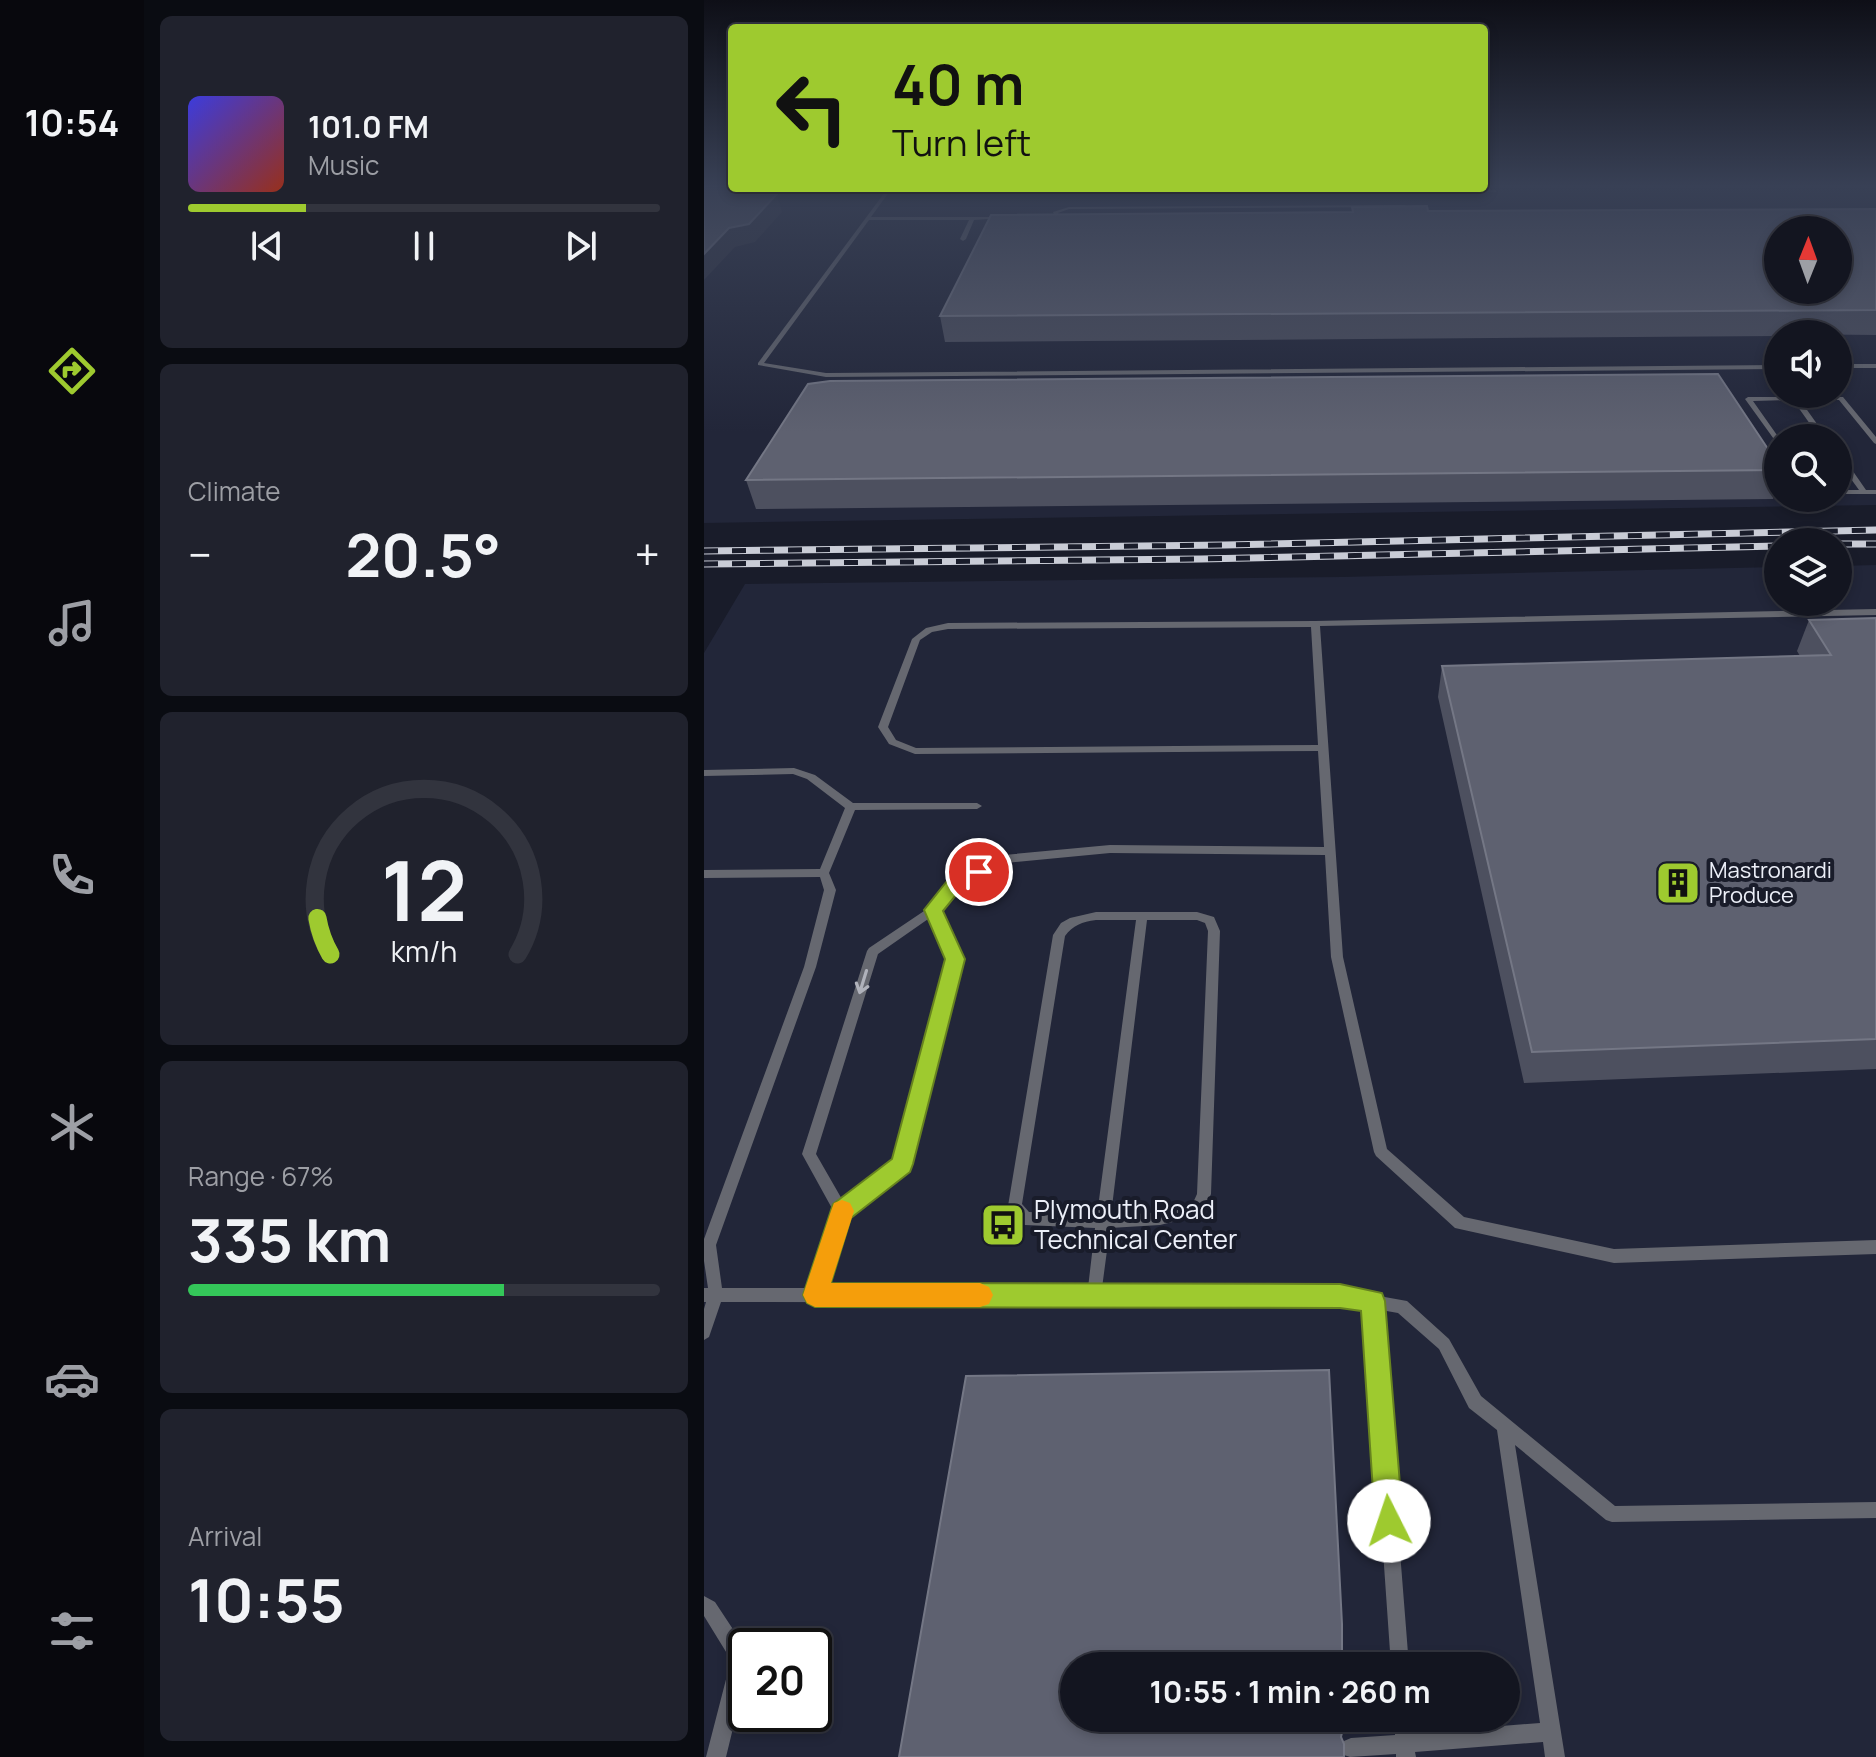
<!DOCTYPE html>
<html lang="en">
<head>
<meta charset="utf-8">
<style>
	body { margin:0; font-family:Manrope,sans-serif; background:#20222d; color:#f1f3f6; height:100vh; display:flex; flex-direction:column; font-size:30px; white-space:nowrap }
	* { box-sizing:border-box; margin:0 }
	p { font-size:26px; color:#9d9fa5 }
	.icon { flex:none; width:44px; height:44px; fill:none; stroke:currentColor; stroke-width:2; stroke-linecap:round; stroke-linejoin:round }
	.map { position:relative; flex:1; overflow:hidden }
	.side { display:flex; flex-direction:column; gap:16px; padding:16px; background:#0a0c12; width:560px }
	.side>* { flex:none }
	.top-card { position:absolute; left:24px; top:24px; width:760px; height:168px; border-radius:8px; box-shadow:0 4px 12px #0003,0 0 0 2px #32343e; background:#9eca2f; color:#111; overflow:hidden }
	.needle { width:52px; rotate:1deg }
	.fabs { position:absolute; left:1060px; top:216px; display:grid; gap:16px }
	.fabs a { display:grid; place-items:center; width:88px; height:88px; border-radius:50%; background:#131520; box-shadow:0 4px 12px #0003,0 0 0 2px #32343e; font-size:40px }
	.speed { position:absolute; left:24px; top:1628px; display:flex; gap:16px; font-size:40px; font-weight:700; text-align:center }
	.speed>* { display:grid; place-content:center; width:104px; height:104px; border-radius:50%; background:#131520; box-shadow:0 4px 12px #0003,0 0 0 2px #32343e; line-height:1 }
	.speed .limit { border:4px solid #111; border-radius:12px; background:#fff; color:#111 }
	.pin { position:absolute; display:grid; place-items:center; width:68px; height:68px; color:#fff; margin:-34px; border:4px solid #fff; border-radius:50%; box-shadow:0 2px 8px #0007 }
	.me { position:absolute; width:88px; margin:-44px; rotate:356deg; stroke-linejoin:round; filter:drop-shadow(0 0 6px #0008) }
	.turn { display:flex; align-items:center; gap:28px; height:168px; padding:0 32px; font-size:36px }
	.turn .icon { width:104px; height:104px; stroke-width:2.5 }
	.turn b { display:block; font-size:56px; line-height:68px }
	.big { font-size:60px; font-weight:700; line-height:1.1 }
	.side .card { flex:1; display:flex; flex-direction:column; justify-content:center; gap:12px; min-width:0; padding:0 28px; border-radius:12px; background:#20222d }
	.side .dial { align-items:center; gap:0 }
	.dial svg { height:208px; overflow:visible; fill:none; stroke:#32343e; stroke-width:7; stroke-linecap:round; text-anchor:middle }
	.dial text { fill:#f1f3f6; stroke:none }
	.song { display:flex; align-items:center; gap:24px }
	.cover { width:96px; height:96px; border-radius:12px; background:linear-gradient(135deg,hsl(240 70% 55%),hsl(10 70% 35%)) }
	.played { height:8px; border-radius:4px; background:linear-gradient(90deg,#9eca2f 25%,#32343e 25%) }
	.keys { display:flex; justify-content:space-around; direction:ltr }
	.heat { display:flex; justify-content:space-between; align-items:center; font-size:44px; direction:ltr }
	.charge { height:12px; border-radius:6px; background:linear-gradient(90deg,#34c759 67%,#32343e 0) }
	.trip { position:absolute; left:356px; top:1652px; width:460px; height:80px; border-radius:40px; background:#131520; box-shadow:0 4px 12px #0003,0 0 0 2px #32343e; font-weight:700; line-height:80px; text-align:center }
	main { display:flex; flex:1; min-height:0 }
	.dock { display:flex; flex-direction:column; width:144px; justify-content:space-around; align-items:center; background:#08080d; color:#9d9fa5 }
	.dock .icon { width:56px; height:56px }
	.dock .current { color:#9eca2f }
	.dock b { font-size:36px; color:#f1f3f6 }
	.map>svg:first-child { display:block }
	.built { fill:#222639; fill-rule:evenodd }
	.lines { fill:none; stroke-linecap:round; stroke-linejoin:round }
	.service { fill:#666870; fill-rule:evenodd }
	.rail-casing { stroke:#c9ccd6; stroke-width:7 }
	.rail { stroke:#191c2a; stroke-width:5; stroke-dasharray:14; stroke-linecap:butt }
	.wall { fill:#4d505f }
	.shaded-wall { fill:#313443 }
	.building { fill:#5e6170; stroke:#747785; stroke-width:2; fill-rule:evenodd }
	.oneway { stroke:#b0b2bb }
	.route { fill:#9eca2f; stroke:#67831f; stroke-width:2 }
	.slow { fill:#f59e0b }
	.labels { text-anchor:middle; stroke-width:8; stroke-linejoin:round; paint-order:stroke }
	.poi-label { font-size:22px; fill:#eceff8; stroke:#191c2a; text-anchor:start }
	.near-poi-label { font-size:26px; fill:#eceff8; stroke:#191c2a; text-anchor:start }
</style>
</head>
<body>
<main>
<nav class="dock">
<b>10:54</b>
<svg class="icon current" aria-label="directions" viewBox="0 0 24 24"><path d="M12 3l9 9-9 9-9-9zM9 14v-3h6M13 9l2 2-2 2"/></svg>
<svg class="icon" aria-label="music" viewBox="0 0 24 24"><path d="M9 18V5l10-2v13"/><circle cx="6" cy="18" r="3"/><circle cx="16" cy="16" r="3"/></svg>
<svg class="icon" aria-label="phone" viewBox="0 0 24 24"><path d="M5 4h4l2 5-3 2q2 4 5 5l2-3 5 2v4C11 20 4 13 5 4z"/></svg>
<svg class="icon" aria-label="climate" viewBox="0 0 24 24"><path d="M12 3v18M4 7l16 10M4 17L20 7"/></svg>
<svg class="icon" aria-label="car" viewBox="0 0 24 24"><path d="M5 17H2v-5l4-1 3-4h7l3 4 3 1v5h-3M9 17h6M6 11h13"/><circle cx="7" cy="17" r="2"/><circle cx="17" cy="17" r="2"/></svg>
<svg class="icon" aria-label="filters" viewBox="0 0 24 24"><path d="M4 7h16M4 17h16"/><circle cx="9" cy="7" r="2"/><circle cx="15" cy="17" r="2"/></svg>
</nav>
<section class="side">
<div class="card">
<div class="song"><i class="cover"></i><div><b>101.0 FM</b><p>Music</p></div></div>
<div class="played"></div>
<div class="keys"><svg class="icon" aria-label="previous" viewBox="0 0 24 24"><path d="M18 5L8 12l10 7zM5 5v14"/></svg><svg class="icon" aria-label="pause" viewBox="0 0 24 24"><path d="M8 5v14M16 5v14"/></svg><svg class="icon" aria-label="next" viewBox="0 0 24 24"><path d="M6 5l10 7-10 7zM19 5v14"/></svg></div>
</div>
<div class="card"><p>Climate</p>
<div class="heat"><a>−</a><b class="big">20.5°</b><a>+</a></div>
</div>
<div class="card dial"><svg viewBox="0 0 100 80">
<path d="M14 69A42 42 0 1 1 86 69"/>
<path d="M14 69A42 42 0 0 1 9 55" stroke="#9eca2f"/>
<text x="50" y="56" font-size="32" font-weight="700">12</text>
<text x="50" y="72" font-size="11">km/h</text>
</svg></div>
<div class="card"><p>Range · 67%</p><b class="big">335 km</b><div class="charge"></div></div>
<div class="card"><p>Arrival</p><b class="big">10:55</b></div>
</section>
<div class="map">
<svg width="1172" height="1757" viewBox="0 0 1172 1757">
	<rect width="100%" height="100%" fill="#191c2a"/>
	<!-- built -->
	<g class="built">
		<path d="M0 186H1172V505L0 523ZM1074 230H1134V290H1074ZM1074 334H1134V394H1074ZM1074 438H1134V498H1074Z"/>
		<path d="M1172 565V1757H0V653L41 584 638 577 1074 567V602H1134V566ZM42 1646H110V1714H42ZM370 1666H802V1718H370Z"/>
	</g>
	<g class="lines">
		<!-- service -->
		<g class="service">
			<path d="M184 188H188L167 217H298L300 218 270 220 262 239 259 241 256 239 265 220H165L60 363 122 373 1074 365V369L122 377 54 365V363Z"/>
			<path d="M791 190 793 192 686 193 684 192Z"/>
			<path d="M700 205 717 211 715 212 700 207 365 209 354 213 356 217H365L363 219H352L349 212 365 207Z"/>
			<rect x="1134" y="364" width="38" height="4"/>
			<path d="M1085 394H1091L1093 397H1139L1172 437V444L1170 443 1135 400H1096L1123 438H1116L1089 400 1049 401 1075 438 1074 443 1072 442 1041 399 1044 397H1087Z"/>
			<path d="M1134 454H1137L1162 490H1172V494H1134V490H1155L1134 461Z"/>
			<path d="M1172 609V615L616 626 639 957 683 1149 760 1217 910 1249 1172 1240V1254L910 1263 751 1228 672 1156 670 1152 627 957 621 855 406 853 302 863 254 888 236 911 257 959 205 1164 203 1168 143 1215 121 1288H384L391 1228 321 1225 316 1223 304 1206 349 935 357 923 366 918 392 912H493L510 917 516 931 507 1194 498 1215 493 1216 456 1225 406 1228 398 1288 636 1289 703 1301 745 1339 777 1396 911 1506 1172 1502V1518L908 1522 902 1520 811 1445 861 1757H841L839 1742 711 1752 712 1757H692V1754L646 1757 640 1755 637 1748 640 1741 647 1738 691 1735V1718H709L710 1733 836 1723 793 1430 765 1408 735 1349 694 1313 677 1310 705 1666H687L662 1307 636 1303 17 1302 5 1337 0 1340V1309L2 1302H0V1288H4L0 1261V1239L100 967 120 890 116 877 0 878V870L116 869 141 808 103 779 89 774 0 776V770L90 768 111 775 149 803H273L278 806 273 809 151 810 125 873 132 890 112 967 12 1245 18 1288H106L130 1212 98 1154 163 951 165 948 226 907 246 882 300 855 406 845 620 847 614 751 211 754 185 744 174 727 208 639 222 628 244 623 611 621ZM607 627 614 745 212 748 192 740 184 727 216 640 228 632 244 629ZM227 917 245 959 192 1161 139 1201 112 1154 174 954ZM392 920H432L393 1215 325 1212 318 1204 361 936C369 925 378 922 392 920ZM443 920H493L501 923 504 931 493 1194 488 1205C462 1213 435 1214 407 1215Z"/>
			<path d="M0 1596 11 1602 42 1649V1675L22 1757H2L27 1660 0 1616Z"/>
		</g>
		<!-- rail casing -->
		<g class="rail-casing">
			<g id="rail">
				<path d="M1134 544H1172"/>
				<path d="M0 551 521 545 1172 530"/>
				<path d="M0 564 497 559 1074 546"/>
			</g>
		</g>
		<!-- rail -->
		<use href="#rail" class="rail"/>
	</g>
	<!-- wall -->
	<g class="wall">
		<path d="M648 207 724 211 1172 209V335L1074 334V336L241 342 236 316 648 212Z"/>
		<path d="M1074 464V485L1069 499 52 509 42 480Z"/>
		<path d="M1172 618V1069L820 1083 734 697 738 666 1096 656 1093 651 1105 620Z"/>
	</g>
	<!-- shaded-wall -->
	<path class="shaded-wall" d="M62 188H83L74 198 78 212 51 242 31 247 0 280V254Z"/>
	<!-- building -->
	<g class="building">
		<path d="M0 186 62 188 56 194H73L45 224 25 228 0 254Z"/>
		<path d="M723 206 724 211 1172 209V310L236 316 287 215 649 212 648 207ZM1074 230H1134V290H1074Z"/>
		<path d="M1014 374 1074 464V470L42 480 104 384 126 381Z"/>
		<path d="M1172 618V1039L828 1052 738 666 1127 655 1105 620Z"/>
		<path d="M625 1370 638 1624V1666H370V1718H639V1728L637 1737 640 1744V1757H195L262 1376Z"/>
	</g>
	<!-- one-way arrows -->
	<defs><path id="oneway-shaft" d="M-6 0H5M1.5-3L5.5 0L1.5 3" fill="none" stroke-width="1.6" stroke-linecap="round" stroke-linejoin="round" transform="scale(2)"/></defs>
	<use class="oneway" href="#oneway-shaft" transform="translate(159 982) rotate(107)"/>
	<!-- sky -->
	<linearGradient id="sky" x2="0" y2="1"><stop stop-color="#0e0f17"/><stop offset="0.43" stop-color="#384055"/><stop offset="1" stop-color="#384055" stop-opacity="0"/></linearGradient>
	<rect width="1172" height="432" fill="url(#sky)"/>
	<!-- route -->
	<path class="route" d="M275 866 284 872 281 877 256 890 239 911 261 959 209 1164 206 1172 147 1218 127 1283 636 1284 678 1293 681 1301 699 1521 695 1531 685 1535 675 1531 671 1521 657 1311 636 1308 111 1307 103 1303 99 1295 129 1204 188 1159 241 959 220 910 243 881Z"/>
	<!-- slow -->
	<path class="slow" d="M138 1200 146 1203 150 1211 127 1283H276L285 1287 289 1295 285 1304 276 1307H111L103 1303 99 1295 127 1211 130 1203Z"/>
	<!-- icons -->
	<defs>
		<g id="building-square" transform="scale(2.3)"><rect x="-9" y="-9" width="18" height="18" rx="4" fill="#9eca2f" stroke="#191c2a"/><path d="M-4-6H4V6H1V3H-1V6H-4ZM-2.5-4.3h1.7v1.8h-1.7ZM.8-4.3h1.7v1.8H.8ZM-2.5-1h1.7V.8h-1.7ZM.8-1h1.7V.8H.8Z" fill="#111"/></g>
		<g id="bus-square" transform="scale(2.3)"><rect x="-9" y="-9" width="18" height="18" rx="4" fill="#9eca2f" stroke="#191c2a"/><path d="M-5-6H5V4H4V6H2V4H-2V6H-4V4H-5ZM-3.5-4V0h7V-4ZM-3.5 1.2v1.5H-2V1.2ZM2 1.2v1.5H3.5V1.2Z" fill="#111"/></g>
	</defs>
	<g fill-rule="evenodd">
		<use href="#building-square" x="974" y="883"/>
		<use href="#bus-square" x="299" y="1225"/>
	</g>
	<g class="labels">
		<!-- poi labels -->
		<g class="poi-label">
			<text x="1005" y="878">Mastronardi<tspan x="1005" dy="25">Produce</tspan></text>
		</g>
		<!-- near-poi labels -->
		<g class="near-poi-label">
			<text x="330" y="1219">Plymouth Road<tspan x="330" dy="30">Technical Center</tspan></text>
		</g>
	</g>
</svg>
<div class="fabs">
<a><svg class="needle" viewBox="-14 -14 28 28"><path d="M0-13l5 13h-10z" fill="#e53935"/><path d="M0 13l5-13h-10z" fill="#9d9fa5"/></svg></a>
<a><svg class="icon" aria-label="sound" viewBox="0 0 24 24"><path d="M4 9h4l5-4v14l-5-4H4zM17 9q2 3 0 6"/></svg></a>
<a><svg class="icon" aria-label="search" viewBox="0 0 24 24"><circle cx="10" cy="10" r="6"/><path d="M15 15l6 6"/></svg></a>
<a><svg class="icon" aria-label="layers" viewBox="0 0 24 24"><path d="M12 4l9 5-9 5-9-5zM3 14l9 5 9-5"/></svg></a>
</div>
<div class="speed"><div class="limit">20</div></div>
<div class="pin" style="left:275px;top:872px;background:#d93025"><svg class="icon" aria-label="arrive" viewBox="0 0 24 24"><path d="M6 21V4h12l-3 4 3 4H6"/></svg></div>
<svg class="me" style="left:685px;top:1521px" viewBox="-20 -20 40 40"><circle r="19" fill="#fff"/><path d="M0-13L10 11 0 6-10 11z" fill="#9eca2f"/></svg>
<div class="trip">10:55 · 1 min · 260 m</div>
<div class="top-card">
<div class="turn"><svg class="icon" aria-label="left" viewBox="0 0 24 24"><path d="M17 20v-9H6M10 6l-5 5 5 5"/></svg><div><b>40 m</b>Turn left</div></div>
</div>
</div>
</main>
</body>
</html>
